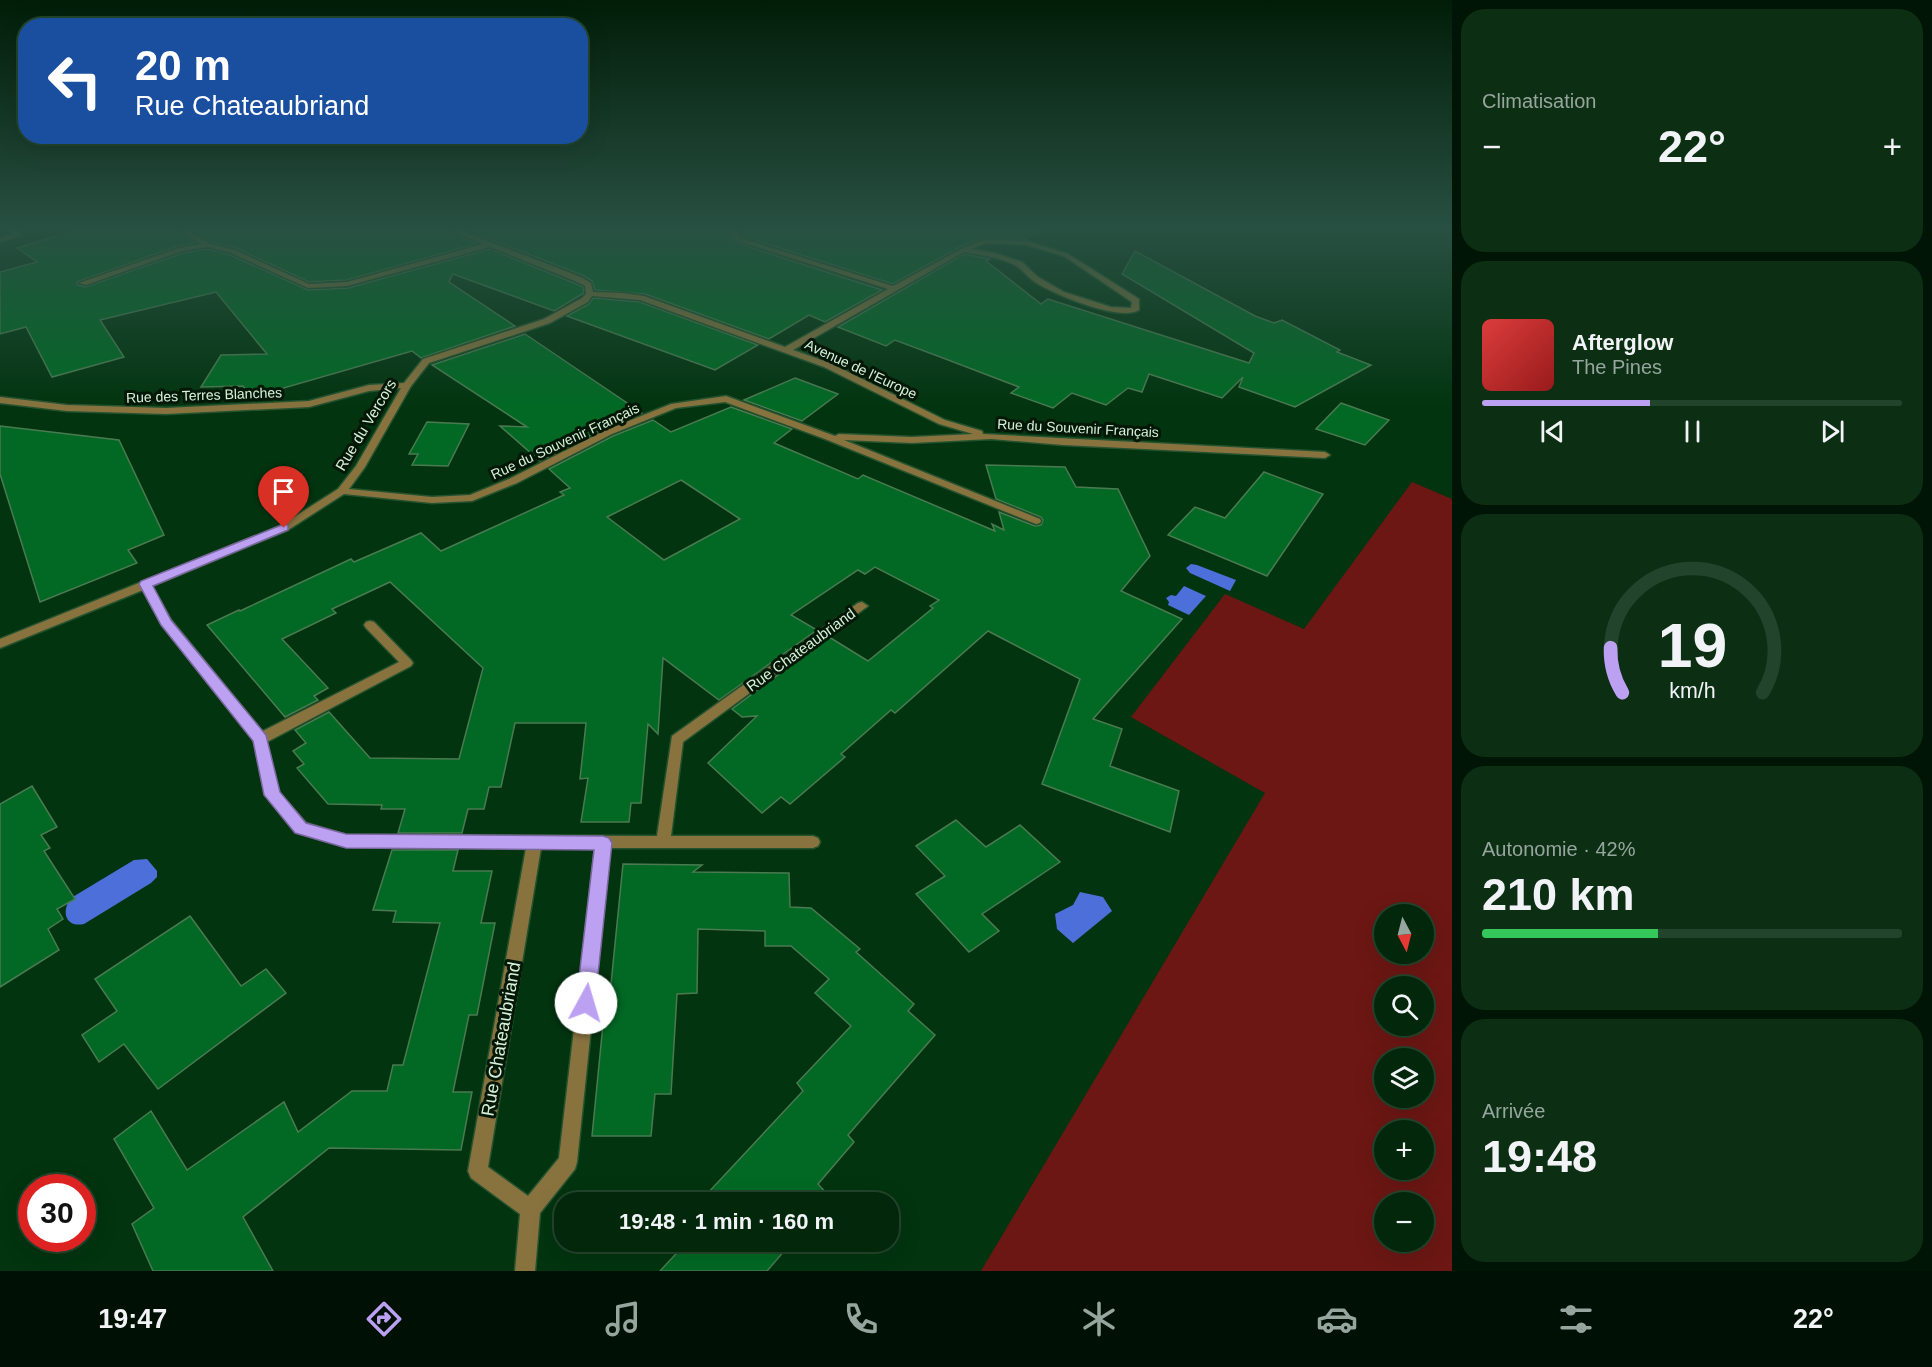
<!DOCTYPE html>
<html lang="fr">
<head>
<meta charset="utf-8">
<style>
	body { margin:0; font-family:Arial,sans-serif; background:#0c2f14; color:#f1f3f6; height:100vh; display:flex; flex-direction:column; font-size:22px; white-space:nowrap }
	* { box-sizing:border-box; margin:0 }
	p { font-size:20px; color:#96a59d }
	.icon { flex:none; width:33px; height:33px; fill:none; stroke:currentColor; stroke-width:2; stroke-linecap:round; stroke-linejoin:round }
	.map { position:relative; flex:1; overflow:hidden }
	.drawer { display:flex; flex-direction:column; gap:9px; padding:9px; background:#011506; width:480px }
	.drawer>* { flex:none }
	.guide { position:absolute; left:18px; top:18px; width:570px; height:126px; border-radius:24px; box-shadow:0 6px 24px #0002,0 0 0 2px #23442c; background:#1a4fa0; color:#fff; overflow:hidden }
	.needle { width:39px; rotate:173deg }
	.buttons { position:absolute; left:1374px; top:904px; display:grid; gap:12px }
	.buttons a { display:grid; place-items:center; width:60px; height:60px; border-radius:50%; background:#02270b; box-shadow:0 6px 24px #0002,0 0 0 2px #23442c; font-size:30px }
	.speed { position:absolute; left:18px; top:1174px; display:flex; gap:12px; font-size:30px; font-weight:700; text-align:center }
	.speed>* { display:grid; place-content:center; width:78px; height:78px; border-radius:50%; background:#02270b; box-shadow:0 6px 24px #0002,0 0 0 2px #23442c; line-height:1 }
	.speed .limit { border:9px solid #d22; background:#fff; color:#111 }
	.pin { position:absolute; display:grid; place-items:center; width:51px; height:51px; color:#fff; margin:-62px -26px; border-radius:50% 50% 50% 0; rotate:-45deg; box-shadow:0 0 6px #0007 }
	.pin .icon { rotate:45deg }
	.me { position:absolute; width:66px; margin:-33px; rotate:6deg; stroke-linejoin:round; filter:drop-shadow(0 0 4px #0008) }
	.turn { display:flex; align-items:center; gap:21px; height:126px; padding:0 18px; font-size:27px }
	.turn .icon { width:78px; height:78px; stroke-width:2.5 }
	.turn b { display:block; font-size:42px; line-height:51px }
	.big { font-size:45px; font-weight:800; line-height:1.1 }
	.drawer .tile { flex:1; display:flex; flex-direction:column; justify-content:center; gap:9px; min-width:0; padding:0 21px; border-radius:24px; background:#0c2f14 }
	.drawer .dial { align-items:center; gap:0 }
	.dial svg { height:156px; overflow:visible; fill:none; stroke:#23442c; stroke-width:7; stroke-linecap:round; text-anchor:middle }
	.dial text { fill:#f1f3f6; stroke:none }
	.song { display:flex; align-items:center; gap:18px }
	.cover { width:72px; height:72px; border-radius:9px; background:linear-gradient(135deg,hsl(0 70% 55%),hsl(0 70% 35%)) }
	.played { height:6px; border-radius:3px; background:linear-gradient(90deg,#bca0f2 40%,#23442c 40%) }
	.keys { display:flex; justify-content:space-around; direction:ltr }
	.heat { display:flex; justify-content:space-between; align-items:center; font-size:33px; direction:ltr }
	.charge { height:9px; border-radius:4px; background:linear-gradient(90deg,#34c759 42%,#23442c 0) }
	.trip { position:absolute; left:554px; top:1192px; width:345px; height:60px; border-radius:24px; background:#02270b; box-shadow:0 6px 24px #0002,0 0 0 2px #23442c; font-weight:800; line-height:60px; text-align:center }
	.menu { display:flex; height:96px; justify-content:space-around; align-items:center; background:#011004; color:#96a59d }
	.menu .icon { width:42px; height:42px }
	.menu .active { color:#bca0f2 }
	.menu b { font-size:27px; color:#f1f3f6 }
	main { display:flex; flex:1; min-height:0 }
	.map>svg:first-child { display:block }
	.green { fill:#6c1714; fill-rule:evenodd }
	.water { fill:#4c6fd9 }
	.building { fill:#016924; stroke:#4b7a51; stroke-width:1.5; fill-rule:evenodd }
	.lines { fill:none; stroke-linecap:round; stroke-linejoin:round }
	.service-casing { stroke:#24522f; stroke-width:3 }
	.minor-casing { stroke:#24522f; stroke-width:3 }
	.service { fill:#88733f; fill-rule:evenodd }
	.minor { fill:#88733f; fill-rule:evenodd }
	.route { fill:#bca0f2; stroke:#7a689d; stroke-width:1.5 }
	.labels { text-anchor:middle; stroke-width:6; stroke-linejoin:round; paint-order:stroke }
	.far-street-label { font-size:14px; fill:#d8f1da; stroke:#051808 }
	.street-label { font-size:15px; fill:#d8f1da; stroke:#051808 }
	.near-street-label { font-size:18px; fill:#d8f1da; stroke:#051808 }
</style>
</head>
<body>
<main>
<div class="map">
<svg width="1452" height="1271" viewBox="0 0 1452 1271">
	<rect width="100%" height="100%" fill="#02340f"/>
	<!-- green -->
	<path class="green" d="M1412 482 1452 499V1271H981L1265 793 1131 717 1225 594 1304 629ZM1384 915H1424V954H1384ZM1384 987H1424V1026H1384ZM1384 1059H1424V1098H1384ZM1384 1131H1424V1170H1384ZM1384 1203H1424V1242H1384Z"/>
	<!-- water -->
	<g class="water">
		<path d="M1191 564 1197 565 1236 580 1230 591 1190 573 1186 568Z"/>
		<path d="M1184 586 1206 596 1189 615 1168 605 1169 602 1166 598 1171 595 1176 596Z"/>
		<path d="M147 859 157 871V877L151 883 84 924C65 928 61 911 71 898L134 860Z"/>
		<path d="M1080 892 1103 897 1112 911 1073 943 1057 929 1055 914 1073 905Z"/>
	</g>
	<!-- building -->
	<g class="building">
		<path d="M72 231H179L195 243 178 246 77 282 78 285 85 287 183 253 208 249 230 255 308 290 348 288 490 249 574 283 583 287 584 293 554 311 453 274 449 282 515 326 421 358 412 351 252 397 243 386 201 387 221 355 267 354 216 292 100 320 124 357 52 377 26 327 0 334V272L37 262 17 248Z"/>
		<path d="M194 231H450L476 244 347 280 309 282 236 248 211 242Z"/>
		<path d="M469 231H728L734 242 882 290 825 322 809 315 769 339 645 294 595 290 592 281 582 275Z"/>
		<path d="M739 231H1039L1026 239 982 238 960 247 893 284 742 236Z"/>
		<path d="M1135 251 1255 316 1274 323 1282 320 1340 350 1337 352 1371 365 1295 407 1239 387 1243 377 1222 398 1149 374 1142 392 1128 388 1106 405 1072 393 1053 408 1011 393 1019 387 943 358 895 340 886 346 838 327 964 254 990 259 986 261 1041 304 1048 299 1249 363 1254 353 1122 274Z"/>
		<path d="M593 298 640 302 758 345 715 370 567 316 589 304Z"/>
		<path d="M525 334 642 413 605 428 540 461 500 426 527 427 432 365Z"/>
		<path d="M795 378 838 394 802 421 744 400Z"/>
		<path d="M1341 403 1389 420 1365 445 1316 429Z"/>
		<path d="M731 407 792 429 774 443 858 479 863 475 995 531 992 524 1004 530 999 512 1035 526 1041 525 1043 520 1041 517 996 499 986 465 1065 467 1076 487 1118 489 1150 556 1121 591 1182 619 1093 719 1122 729 1110 766 1179 791 1170 832 1042 784 1080 679 988 631 895 713 891 710 841 754 845 757 790 804 781 797 762 813 708 763 757 716 742 717 732 709 829 637 868 661 933 608 930 606 939 600 875 567 865 574 858 570 791 615 817 630 719 700 663 658 658 734 648 724 641 803H631L629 822H581L588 778 580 779 586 723H515L501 787H489L484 809H468L462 833H398L405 809H381L382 805 328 804 297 768 304 764 293 751 306 743 295 730 329 712 370 758 459 759 483 668 390 582 332 609 336 613 282 639 328 688 314 696 318 700 285 717 207 625 239 610 240 611 351 559 354 562 421 533 441 551 564 495 560 492 570 488 549 469 613 436 653 420 671 432ZM681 480 740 519 664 560 607 517Z"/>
		<path d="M427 422 469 424 448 466 412 465 418 454H409Z"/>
		<path d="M0 426 119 440 164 535 128 550 137 563 40 602 0 474Z"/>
		<path d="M1264 472 1323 494 1267 576 1168 535 1195 507 1225 518Z"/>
		<path d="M32 786 57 827 41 835 50 848 44 851 75 899 57 909 63 919 48 929 59 950 0 987V804Z"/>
		<path d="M956 820 986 847 1020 825 1060 862 982 914 999 931 969 952 916 894 945 876 916 846Z"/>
		<path d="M392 850H458L453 871H492L481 923H495L477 1015H469L453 1092H472L461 1150 329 1148 243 1217 273 1271H153L132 1224 154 1208 114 1139 151 1111 187 1170 284 1102 298 1132 352 1091H387L393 1065H403L440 923 393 922 396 911 373 910Z"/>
		<path d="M623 864 702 865 693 872 789 873 790 907 811 908 860 949 856 952 914 1004 908 1011 935 1035 848 1135 854 1142 818 1184 830 1197 825 1203H710L705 1196 803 1091 797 1083 851 1026 815 993 829 979 791 946H765V931L698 929 697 993 677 994 671 1094H655L651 1136H592L604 1014H608Z"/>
		<path d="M190 916 241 986 266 969 286 993 158 1089 124 1044 99 1062 82 1035 117 1011 95 979Z"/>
		<path d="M687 1242H792L767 1271H660Z"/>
	</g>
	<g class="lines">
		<!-- service casing -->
		<g class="service-casing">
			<path id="service" d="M370 621 374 622 411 660 413 663 411 666 265 743H255L253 739 255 735 399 662 366 628 364 625 366 622Z"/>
		</g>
		<!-- minor casing -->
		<g class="minor-casing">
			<g id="minor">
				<path d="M9 231H17L22 235 0 242V238L13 234Z"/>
				<path d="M181 231H189L210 244 235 250 309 284 347 282 483 244 452 231H462L581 277 591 283 593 292 623 293 644 296 785 347 888 289 735 240 730 231H736L740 238 893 286 961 249 983 240 1027 241 1068 254 1139 299V310C1120 322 1053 294 1035 282 1027 277 1022 268 1013 264 997 257 982 255 964 252L793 350 830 363 945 420 982 431 983 434 1325 452 1330 455 1325 458 1063 445 991 439 912 443 844 440 1040 519 1041 521 1040 523 1036 524 825 439 725 402 676 408 612 434 517 483 472 501 432 503 344 494 288 530 152 586 171 620 265 735 279 793 306 823 346 835 657 836 672 736 858 603 862 602 868 606 683 742 671 836H813L818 838 820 842 818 846 813 848H610L577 1162 575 1169 540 1213 535 1271H515L520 1214 471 1178 468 1171 526 848 346 847 296 832 265 795 254 741 162 625 143 590 0 648V639L280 526 338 489 356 466 401 388 369 391 309 407 166 414 67 411 0 403V397L67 405 166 408 309 401 369 385 404 383 423 359 544 319 582 298 586 294 585 286 575 281 490 247 347 286 308 288 231 253 208 247 182 251 86 285 79 283 179 248 201 244ZM986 243 1026 245 1064 256 1132 302 1131 308 1111 307 1064 292 1038 277 1022 262 995 253 971 249ZM592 296 640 300 681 315 824 367 939 424 973 434 912 437 839 434 835 436 726 396 671 404 606 430 509 479 470 495 432 497 349 489 365 467 411 386 429 363 550 323 588 302ZM541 848H595L559 1158 528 1196 488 1167Z"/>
			</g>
		</g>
		<!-- service -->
		<use href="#service" class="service"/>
		<!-- minor -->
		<use href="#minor" class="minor"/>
	</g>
	<!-- sky -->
	<linearGradient id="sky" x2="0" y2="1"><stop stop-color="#011d08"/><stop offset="0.56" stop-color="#285042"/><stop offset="1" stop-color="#285042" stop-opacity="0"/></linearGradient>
	<rect width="1452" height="409" fill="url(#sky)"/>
	<!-- route -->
	<path class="route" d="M284 524 288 525V530L153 586 171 620 266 735 280 792 306 823 346 834 603 836 609 838 612 843 595 1003 593 1009 586 1012 579 1009 576 1003 594 850 346 848 295 833 264 795 253 741 161 625 139 584 141 581Z"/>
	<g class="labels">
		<!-- far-street labels -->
		<g class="far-street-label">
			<text transform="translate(861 369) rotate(25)" y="5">Avenue de l'Europe</text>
			<text transform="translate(204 395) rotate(-2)" y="5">Rue des Terres Blanches</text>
			<text transform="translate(1078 428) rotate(3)" y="5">Rue du Souvenir Français</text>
			<text transform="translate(565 441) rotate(-25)" y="5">Rue du Souvenir Français</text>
		</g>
		<!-- street labels -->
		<g class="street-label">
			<text transform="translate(366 425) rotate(-59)" y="5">Rue du Vercors</text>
			<text transform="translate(801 650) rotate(-36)" y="5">Rue Chateaubriand</text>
		</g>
		<!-- near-street labels -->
		<g class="near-street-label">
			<text transform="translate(501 1039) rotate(-80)" y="6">Rue Chateaubriand</text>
		</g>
	</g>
</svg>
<div class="buttons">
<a><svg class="needle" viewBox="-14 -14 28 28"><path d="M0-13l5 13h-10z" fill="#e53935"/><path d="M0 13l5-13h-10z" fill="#96a59d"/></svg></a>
<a><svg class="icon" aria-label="search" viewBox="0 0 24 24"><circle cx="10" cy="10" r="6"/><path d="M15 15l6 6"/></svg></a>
<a><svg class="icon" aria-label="layers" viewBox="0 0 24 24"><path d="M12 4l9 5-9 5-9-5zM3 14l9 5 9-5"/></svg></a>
<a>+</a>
<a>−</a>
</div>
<div class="speed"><div class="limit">30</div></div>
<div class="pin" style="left:284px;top:528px;background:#d93025"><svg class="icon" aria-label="arrive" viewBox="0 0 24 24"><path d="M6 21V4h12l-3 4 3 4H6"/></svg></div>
<svg class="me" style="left:586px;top:1003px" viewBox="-20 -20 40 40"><circle r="19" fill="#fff"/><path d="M0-13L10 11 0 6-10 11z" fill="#bca0f2"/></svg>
<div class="trip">19:48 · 1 min · 160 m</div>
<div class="guide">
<div class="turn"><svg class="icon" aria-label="left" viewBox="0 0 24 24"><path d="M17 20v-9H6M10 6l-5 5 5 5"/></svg><div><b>20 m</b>Rue Chateaubriand</div></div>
</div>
</div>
<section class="drawer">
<div class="tile"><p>Climatisation</p>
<div class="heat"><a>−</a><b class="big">22°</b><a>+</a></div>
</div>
<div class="tile">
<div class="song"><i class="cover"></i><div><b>Afterglow</b><p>The Pines</p></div></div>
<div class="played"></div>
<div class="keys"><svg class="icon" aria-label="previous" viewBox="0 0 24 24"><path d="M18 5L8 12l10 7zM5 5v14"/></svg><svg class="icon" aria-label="pause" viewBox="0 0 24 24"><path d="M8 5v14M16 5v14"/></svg><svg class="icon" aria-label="next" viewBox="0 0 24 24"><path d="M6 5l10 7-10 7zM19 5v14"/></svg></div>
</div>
<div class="tile dial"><svg viewBox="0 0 100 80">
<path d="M14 69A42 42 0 1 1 86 69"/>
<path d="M14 69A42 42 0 0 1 8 46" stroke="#bca0f2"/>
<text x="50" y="56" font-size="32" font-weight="700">19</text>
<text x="50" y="72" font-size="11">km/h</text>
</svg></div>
<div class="tile"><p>Autonomie · 42%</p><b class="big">210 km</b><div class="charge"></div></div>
<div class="tile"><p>Arrivée</p><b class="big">19:48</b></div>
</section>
</main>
<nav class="menu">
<b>19:47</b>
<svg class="icon active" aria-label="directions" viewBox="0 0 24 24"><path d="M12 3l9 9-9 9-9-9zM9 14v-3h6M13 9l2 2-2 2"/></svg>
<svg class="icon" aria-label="music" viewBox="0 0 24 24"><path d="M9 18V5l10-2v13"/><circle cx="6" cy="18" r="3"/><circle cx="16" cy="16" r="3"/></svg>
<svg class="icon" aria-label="phone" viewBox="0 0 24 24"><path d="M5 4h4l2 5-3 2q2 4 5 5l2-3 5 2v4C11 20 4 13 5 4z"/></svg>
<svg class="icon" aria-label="climate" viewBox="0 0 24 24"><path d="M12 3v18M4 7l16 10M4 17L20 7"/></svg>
<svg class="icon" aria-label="car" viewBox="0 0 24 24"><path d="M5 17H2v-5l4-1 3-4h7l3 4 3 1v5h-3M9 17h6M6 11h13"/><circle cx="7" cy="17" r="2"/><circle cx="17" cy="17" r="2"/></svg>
<svg class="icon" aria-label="filters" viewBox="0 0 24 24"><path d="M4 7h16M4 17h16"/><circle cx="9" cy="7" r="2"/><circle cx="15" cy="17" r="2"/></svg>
<b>22°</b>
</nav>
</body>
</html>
